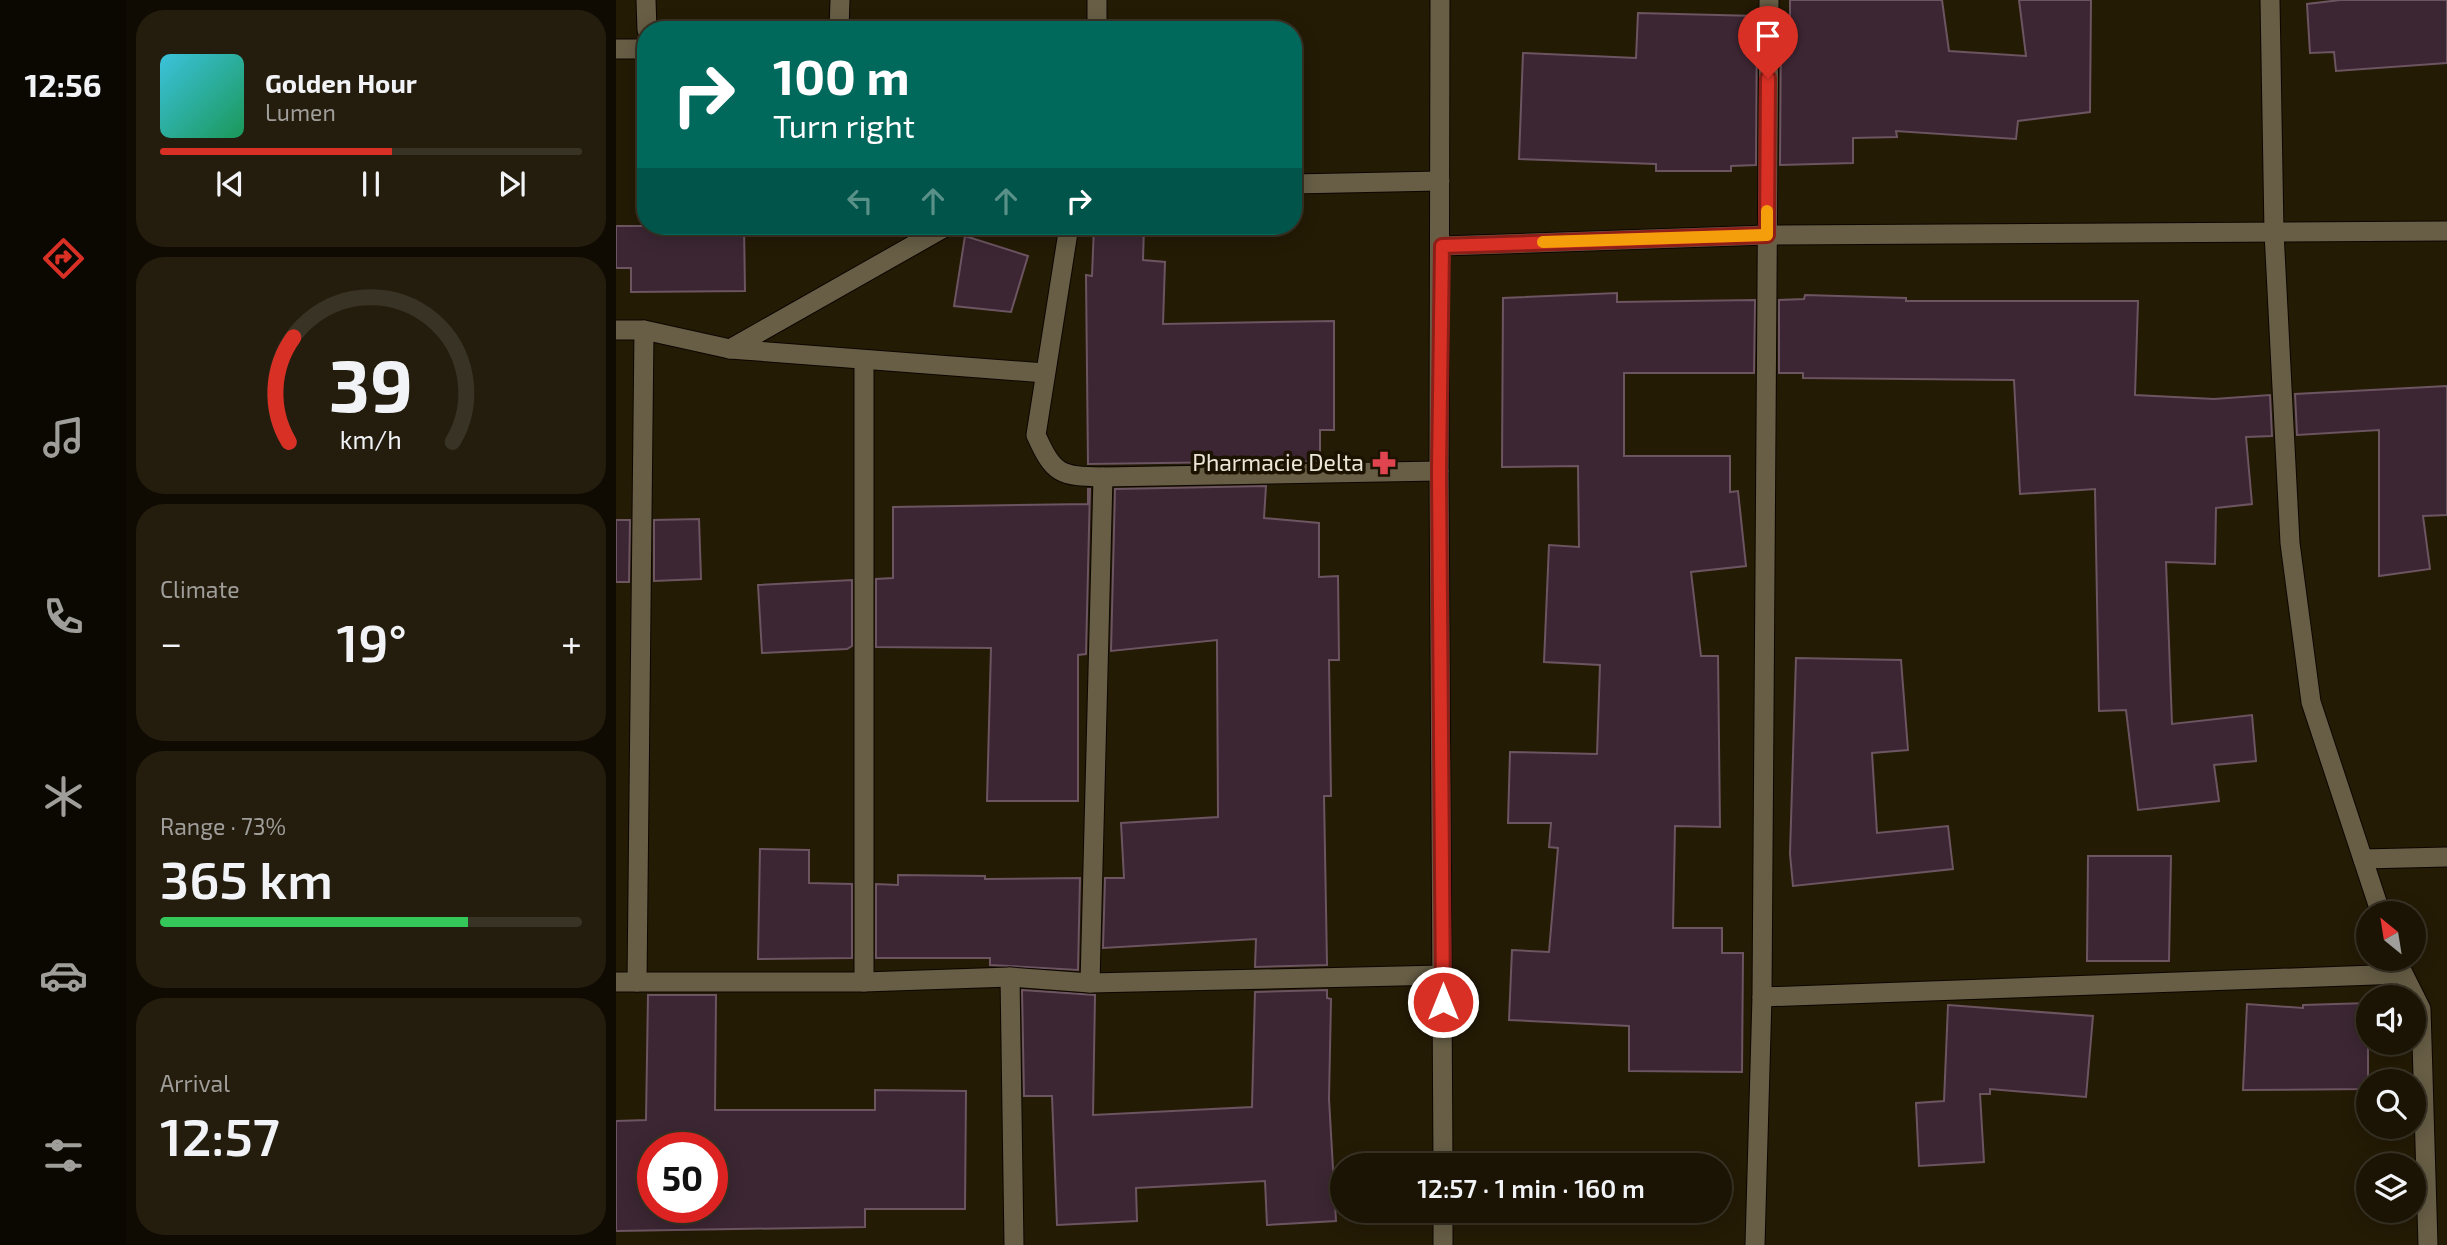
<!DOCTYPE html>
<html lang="en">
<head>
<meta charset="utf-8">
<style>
	body { margin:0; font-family:"Exo 2",sans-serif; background:#241d0e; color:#f1f3f6; height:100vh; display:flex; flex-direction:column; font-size:26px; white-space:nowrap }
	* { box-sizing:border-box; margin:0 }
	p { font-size:23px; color:#a09e9a }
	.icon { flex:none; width:38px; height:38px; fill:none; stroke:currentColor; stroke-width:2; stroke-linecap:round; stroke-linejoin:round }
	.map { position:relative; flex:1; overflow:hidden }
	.drawer { display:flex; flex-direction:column; gap:10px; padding:10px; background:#0f0b02; width:490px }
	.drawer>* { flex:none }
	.banner { position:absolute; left:21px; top:21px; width:665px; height:214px; border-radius:28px; box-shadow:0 4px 18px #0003,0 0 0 2px #393326; background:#00695c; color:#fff; overflow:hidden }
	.needle { width:46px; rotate:330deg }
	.buttons { position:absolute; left:1740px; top:901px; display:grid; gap:14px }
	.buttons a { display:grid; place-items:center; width:70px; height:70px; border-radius:50%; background:#1b1404; box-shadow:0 4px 18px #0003,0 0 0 2px #393326; font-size:35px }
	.speed { position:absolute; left:21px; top:1132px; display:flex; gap:14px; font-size:35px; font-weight:700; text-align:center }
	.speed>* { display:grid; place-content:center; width:91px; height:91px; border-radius:50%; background:#1b1404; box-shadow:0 4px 18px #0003,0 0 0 2px #393326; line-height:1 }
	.speed .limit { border:10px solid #d22; background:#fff; color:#111 }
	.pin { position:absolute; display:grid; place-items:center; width:60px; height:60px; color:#fff; margin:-72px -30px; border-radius:50% 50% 50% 0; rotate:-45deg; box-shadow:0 0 7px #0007 }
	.pin .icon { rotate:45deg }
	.me { position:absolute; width:77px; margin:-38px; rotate:0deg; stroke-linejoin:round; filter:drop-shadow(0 0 5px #0008) }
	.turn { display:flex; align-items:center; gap:24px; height:147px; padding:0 21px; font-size:32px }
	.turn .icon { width:91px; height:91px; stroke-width:2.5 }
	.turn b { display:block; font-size:49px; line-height:60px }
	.lanes { display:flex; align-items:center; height:66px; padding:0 21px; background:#0003; justify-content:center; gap:35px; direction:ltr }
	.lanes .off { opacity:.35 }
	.big { font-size:52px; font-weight:600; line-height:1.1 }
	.drawer .widget { flex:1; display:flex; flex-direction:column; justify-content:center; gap:10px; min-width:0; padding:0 24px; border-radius:28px; background:#241d0e }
	.drawer .dial { align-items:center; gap:0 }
	.dial svg { height:182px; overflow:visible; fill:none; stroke:#393326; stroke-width:7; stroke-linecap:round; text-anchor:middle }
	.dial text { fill:#f1f3f6; stroke:none }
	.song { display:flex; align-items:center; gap:21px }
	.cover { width:84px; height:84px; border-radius:10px; background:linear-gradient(135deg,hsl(190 70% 55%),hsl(150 70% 35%)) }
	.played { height:7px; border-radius:4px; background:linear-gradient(90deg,#d93025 55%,#393326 55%) }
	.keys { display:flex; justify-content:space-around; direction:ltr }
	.heat { display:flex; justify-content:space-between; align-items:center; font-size:38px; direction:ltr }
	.charge { height:10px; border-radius:5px; background:linear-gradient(90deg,#34c759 73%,#393326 0) }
	.trip { position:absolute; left:714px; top:1153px; width:402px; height:70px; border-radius:35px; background:#1b1404; box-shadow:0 4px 18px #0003,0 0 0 2px #393326; font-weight:600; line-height:70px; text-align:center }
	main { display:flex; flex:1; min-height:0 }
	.tab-bar { display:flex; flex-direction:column; width:126px; justify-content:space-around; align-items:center; background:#0b0802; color:#a09e9a }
	.tab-bar .icon { width:49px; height:49px }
	.tab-bar .selected { color:#d93025 }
	.tab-bar b { font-size:32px; color:#f1f3f6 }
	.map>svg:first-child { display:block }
	.building { fill:#3c2633; stroke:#6c5461; stroke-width:2; fill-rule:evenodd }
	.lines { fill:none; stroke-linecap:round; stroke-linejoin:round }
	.minor-casing { stroke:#0d0600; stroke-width:21 }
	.secondary-casing { stroke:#0d0600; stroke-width:21 }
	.minor { stroke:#685e46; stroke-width:19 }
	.secondary { stroke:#685e46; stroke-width:19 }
	.route-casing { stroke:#8d1f18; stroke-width:18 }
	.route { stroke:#d93025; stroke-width:12 }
	.slow { stroke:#f59e0b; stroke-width:12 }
	.labels { text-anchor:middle; stroke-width:7; stroke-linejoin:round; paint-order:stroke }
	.poi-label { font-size:23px; fill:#ece6d8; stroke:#1b1200; text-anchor:end }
</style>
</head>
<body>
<main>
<nav class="tab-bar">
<b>12:56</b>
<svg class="icon selected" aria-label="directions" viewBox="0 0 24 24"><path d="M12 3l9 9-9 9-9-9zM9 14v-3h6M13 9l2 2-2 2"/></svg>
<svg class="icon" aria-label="music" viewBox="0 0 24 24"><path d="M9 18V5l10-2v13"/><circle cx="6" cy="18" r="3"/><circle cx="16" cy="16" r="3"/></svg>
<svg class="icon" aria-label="phone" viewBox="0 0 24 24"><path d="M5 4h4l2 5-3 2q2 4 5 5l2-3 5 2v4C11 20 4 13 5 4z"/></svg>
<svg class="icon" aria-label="climate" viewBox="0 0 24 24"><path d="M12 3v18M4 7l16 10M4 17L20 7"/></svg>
<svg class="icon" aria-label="car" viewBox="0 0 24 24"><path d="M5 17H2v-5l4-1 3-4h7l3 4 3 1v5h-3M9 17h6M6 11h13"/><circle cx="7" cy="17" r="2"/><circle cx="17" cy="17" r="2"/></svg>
<svg class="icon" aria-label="filters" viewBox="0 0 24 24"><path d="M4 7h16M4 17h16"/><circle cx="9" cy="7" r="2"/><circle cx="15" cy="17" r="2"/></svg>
</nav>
<section class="drawer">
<div class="widget">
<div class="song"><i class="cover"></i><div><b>Golden Hour</b><p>Lumen</p></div></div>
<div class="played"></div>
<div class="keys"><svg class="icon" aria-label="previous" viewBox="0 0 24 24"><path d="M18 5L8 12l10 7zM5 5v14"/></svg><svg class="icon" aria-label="pause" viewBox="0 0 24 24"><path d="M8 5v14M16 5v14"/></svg><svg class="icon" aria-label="next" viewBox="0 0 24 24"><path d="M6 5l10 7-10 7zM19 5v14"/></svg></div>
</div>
<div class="widget dial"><svg viewBox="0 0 100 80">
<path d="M14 69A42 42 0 1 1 86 69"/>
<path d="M14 69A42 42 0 0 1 16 23" stroke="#d93025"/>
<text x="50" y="56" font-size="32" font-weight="700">39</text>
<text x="50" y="72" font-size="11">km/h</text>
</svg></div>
<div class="widget"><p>Climate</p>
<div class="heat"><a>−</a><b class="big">19°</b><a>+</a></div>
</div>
<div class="widget"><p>Range · 73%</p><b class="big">365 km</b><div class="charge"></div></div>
<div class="widget"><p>Arrival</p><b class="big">12:57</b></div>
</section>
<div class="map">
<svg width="1831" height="1245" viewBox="0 0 1831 1245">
	<rect width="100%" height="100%" fill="#241b05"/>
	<!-- building -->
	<g class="building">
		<path d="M1174 0H1326L1333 51 1410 56 1403 0H1475L1474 112 1402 121 1400 139 1280 131 1281 137 1237 138V163L1164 165 1165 17H1174Z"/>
		<path d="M1724 0H1831V63L1720 71 1718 52 1694 53 1691 4Z"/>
		<path d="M1022 13 1141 16 1140 165 1115 166V171H1040V164L903 159 907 53 1020 58Z"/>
		<path d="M0 226H128L129 291 15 292V268H0Z"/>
		<path d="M478 226H528L527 260 549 262 547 324 718 321V430H704V461L472 464 470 275 476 276Z"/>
		<path d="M349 236 412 256 395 312 338 306Z"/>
		<path d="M1001 293V302L1139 300 1138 373H1008V456H1114V492L1122 491 1130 566 1075 572 1085 656H1102L1104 827 1059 826 1057 928H1106V953H1127L1126 1072 1013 1071V1026L893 1020 896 950 933 952 942 848 933 847 935 823H892L894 752 981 754 984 665 928 662 933 545 963 547 962 466 886 467 887 298Z"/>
		<path d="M1189 295 1290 298V301H1522L1519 395 1598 399 1654 395 1656 436 1630 437 1636 504 1600 508 1599 564 1550 562 1556 724 1636 715 1640 761 1598 765 1603 801 1522 810 1510 710 1483 711 1479 489 1404 494 1398 380 1187 378V373H1163V300L1188 299Z"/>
		<path d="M1831 386V515L1807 516 1814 569 1763 576V430L1681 435 1679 394Z"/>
		<path d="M650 486 648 518 703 523V577L722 576 723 660H713L715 796H708L711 965 639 967 640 939 487 948 489 878H508L505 823 602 817 601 640 495 651 499 489Z"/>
		<path d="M472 489H474L470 654 462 655V801H371L375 648 260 647V579L277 578V507L472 504Z"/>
		<path d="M83 519 85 579 38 581V520Z"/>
		<path d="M0 520H14L13 582H0Z"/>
		<path d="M236 580V646L231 649 146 653 142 585Z"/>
		<path d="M1180 658 1285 660 1292 750 1256 753 1261 833 1332 826 1337 869 1177 886 1174 854Z"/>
		<path d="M144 849 193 850V883L236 884V958L142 959Z"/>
		<path d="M1472 856H1555L1553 961H1471Z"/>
		<path d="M282 875 369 876V879L464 878 462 970 374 965V958H260V884L282 885Z"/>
		<path d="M406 990 479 995 477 1115 636 1107 639 992 711 990V998L715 999 713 1099 720 1221 651 1225 649 1181 520 1188 521 1221 441 1225 436 1096H408Z"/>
		<path d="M32 995H100L99 1110H259V1090L350 1091 349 1209H249V1227L0 1231V1121L30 1120ZM37 1148H96V1208H37Z"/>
		<path d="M1752 1003V1089L1627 1090 1631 1004 1687 1008V1005Z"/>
		<path d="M1332 1005 1477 1016 1470 1097 1374 1089V1094H1364L1368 1162 1303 1166 1300 1103 1328 1101Z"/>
	</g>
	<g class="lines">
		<!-- minor casing -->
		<g class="minor-casing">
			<g id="minor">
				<path d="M30 0 31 30"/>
				<path d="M481 0V30"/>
				<path d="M1654 0 1658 232 1674 543 1695 702 1765 914"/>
				<path d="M223 30 224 0"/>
				<path d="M0 49H30"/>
				<path d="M677 184 824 181"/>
				<path d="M453 226 420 435C438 475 444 476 487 477L823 471"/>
				<path d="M826 246 1151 235 1831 231"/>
				<path d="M0 330H28L114 349 429 373"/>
				<path d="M114 349 331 226"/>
				<path d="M248 361V982"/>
				<path d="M1747 859 1831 857"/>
				<path d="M1780 959 1805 1009 1812 1245"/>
				<path d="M394 977 398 1245"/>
				<path d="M0 982H248L394 977 474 983 827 975"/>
				<path d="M21 982 28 330"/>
				<path d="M474 983 487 477"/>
				<path d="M1146 997 1786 974"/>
				<path d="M1139 1245 1146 997 1153 0"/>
			</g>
		</g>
		<!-- secondary casing -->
		<g class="secondary-casing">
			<g id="secondary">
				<path d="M824 0 823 471 827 1166"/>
				<path d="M827 1211V1245"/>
			</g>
		</g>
		<!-- minor -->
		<use href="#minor" class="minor"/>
		<!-- secondary -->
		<use href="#secondary" class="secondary"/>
	</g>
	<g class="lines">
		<!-- route casing -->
		<g class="route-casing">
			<path id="route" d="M827 1002 823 471 826 246 1151 235 1152 78"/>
		</g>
		<!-- route -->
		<use href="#route" class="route"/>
		<!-- slow -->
		<path class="slow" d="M927 242 1151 235V211"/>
	</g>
	<!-- icons -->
	<defs>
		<g id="pharmacy-bare" transform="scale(1.89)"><path d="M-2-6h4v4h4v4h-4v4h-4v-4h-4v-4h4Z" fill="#e0444e" stroke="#1b1200" stroke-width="2.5" paint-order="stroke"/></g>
	</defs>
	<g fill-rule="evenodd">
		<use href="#pharmacy-bare" x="768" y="463"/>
	</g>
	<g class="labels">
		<!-- poi labels -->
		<g class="poi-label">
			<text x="748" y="471">Pharmacie Delta</text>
		</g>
	</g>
</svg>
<div class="buttons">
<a><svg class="needle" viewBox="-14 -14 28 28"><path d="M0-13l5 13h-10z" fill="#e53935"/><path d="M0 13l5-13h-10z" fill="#a09e9a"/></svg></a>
<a><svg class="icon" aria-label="sound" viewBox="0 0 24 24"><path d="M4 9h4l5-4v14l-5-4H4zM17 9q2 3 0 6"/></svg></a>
<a><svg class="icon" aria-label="search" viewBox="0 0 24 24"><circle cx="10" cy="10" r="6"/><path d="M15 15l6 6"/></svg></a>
<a><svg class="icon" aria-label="layers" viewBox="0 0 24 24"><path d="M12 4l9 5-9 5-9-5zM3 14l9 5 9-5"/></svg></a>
</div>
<div class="speed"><div class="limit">50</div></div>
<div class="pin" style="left:1152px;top:78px;background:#d93025"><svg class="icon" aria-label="arrive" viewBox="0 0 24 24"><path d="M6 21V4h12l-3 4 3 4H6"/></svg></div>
<svg class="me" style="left:827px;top:1002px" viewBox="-20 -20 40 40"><circle r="17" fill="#d93025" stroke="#fff" stroke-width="3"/><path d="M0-11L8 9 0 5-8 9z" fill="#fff"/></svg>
<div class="trip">12:57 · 1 min · 160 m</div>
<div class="banner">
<div class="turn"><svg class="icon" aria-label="right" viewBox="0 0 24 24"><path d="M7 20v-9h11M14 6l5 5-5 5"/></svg><div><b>100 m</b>Turn right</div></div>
<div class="lanes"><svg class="icon off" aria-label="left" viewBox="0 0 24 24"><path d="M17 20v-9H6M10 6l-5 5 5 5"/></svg><svg class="icon off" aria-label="ahead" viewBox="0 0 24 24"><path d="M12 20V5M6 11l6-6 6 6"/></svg><svg class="icon off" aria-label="ahead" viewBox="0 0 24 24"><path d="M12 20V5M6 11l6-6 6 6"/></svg><svg class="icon" aria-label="right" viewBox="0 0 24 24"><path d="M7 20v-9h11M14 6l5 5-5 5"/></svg></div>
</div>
</div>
</main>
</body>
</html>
